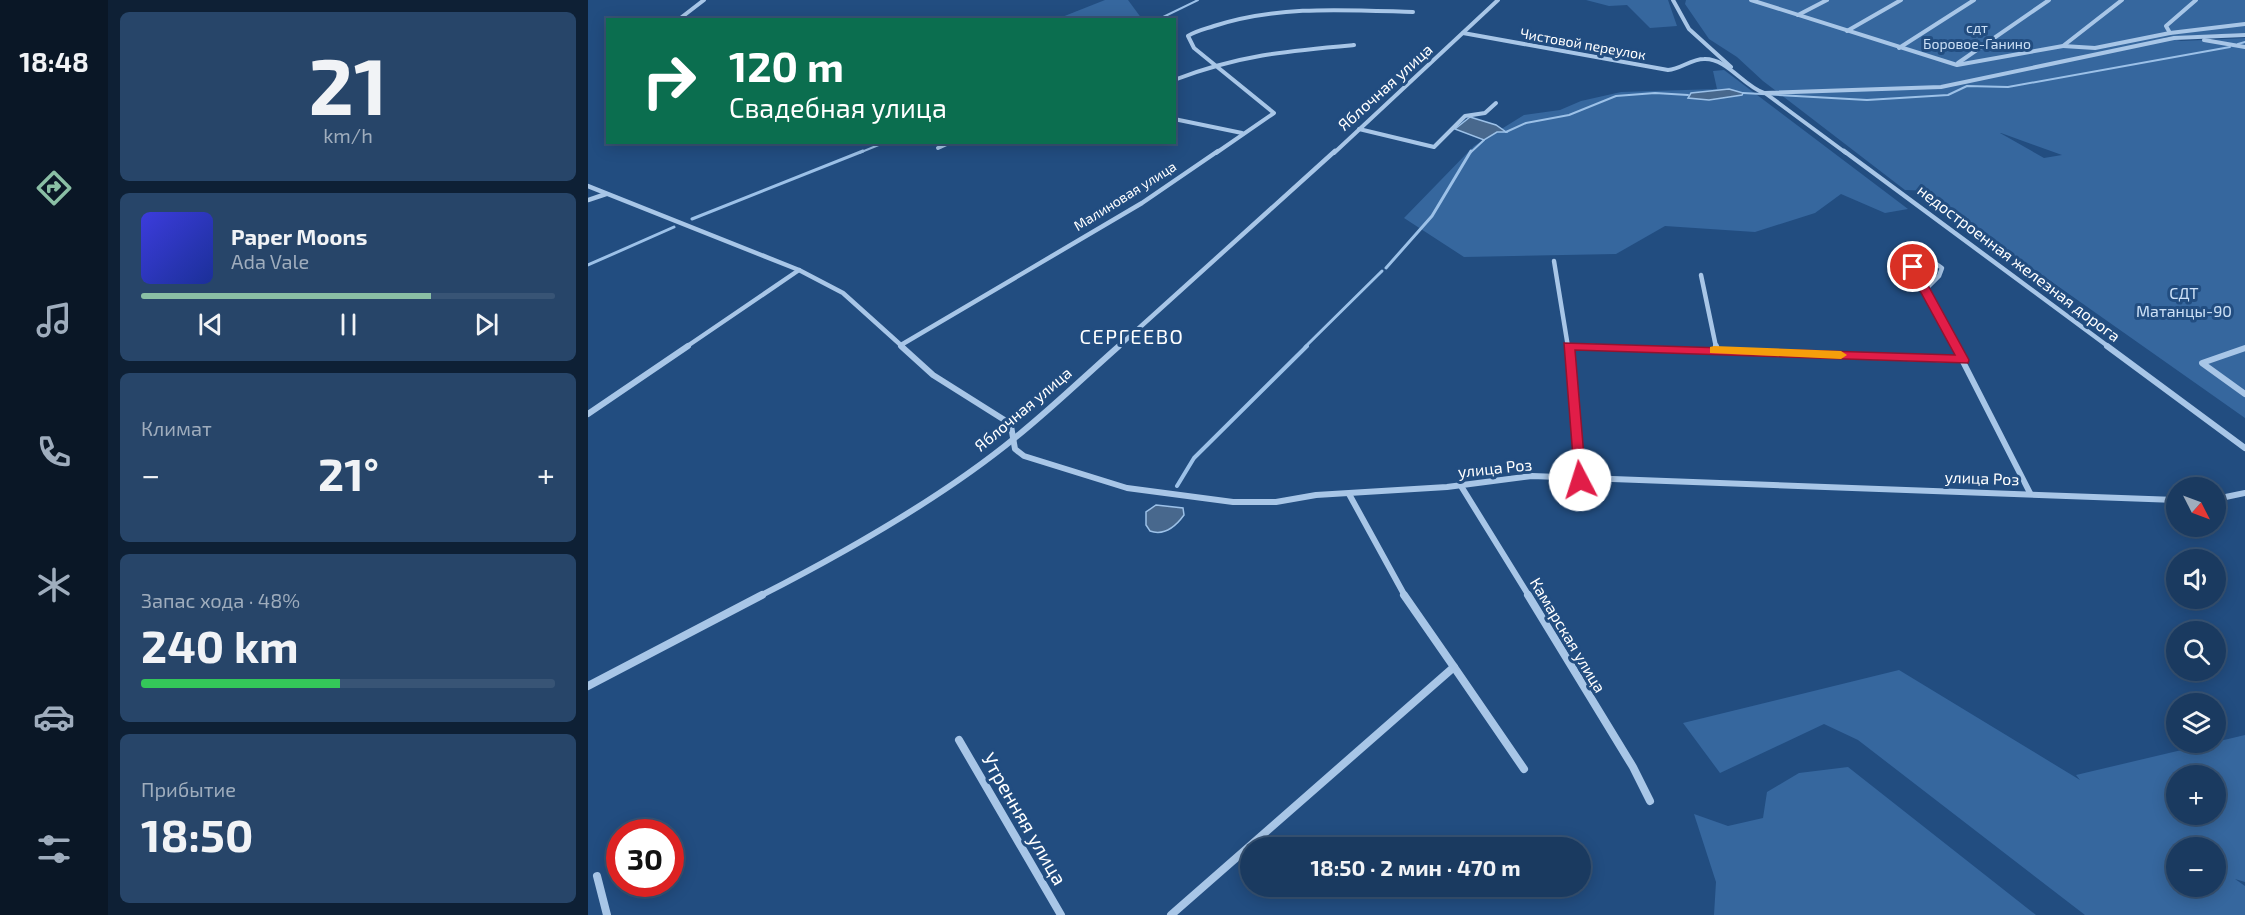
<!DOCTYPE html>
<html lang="ru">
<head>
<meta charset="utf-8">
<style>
	body { margin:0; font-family:"Exo 2",sans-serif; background:#274569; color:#f1f3f6; height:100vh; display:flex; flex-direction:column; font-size:22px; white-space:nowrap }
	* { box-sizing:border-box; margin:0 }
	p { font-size:20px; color:#9fadbd }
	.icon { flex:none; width:33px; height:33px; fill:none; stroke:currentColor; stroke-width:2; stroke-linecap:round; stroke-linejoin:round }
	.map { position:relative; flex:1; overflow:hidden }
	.details { display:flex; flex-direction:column; gap:12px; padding:12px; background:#0e2035; width:480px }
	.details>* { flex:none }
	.guide { position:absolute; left:18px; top:18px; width:570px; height:126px; border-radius:0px; box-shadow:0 3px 15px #0003,0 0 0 2px #385475; background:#0b6e4f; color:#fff; overflow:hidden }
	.needle { width:39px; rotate:132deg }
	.buttons { position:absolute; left:1578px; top:477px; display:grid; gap:12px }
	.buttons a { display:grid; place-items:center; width:60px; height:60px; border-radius:50%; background:#1a3a60; box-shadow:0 3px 15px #0003,0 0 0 2px #385475; font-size:30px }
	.speed { position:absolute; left:18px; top:819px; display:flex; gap:12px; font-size:30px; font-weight:700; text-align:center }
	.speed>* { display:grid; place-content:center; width:78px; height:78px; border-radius:50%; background:#1a3a60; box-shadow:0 3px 15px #0003,0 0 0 2px #385475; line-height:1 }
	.speed .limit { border:9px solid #d22; background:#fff; color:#111 }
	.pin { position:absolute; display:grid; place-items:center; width:51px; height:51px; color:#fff; margin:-26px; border:3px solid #fff; border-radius:50%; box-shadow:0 2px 6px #0007 }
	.me { position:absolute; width:66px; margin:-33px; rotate:355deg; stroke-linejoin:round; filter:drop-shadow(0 0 4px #0008) }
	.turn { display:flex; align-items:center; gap:21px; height:126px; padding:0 24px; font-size:27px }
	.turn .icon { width:78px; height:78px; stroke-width:2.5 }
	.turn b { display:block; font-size:42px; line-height:51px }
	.big { font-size:45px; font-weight:700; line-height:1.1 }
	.details .widget { flex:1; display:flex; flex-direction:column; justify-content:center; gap:9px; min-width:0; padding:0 21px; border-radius:9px; background:#274569 }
	.details .dial { align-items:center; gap:0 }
	.dial b { font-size:78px; line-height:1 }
	.song { display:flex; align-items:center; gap:18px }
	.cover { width:72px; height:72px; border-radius:9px; background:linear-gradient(135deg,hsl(240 70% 55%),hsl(230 70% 35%)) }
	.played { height:6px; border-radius:3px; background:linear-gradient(90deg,#8abfa5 70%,#385475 70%) }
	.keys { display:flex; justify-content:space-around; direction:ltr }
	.heat { display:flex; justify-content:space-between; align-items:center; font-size:33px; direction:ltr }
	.charge { height:9px; border-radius:4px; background:linear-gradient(90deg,#34c759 48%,#385475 0) }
	.trip { position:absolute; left:652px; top:837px; width:351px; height:60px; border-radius:30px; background:#1a3a60; box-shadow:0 3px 15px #0003,0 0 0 2px #385475; font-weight:700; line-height:60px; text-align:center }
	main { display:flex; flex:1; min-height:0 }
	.tab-bar { display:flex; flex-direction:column; width:108px; justify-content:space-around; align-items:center; background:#0a1726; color:#9fadbd }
	.tab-bar .icon { width:42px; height:42px }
	.tab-bar .on { color:#8abfa5 }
	.tab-bar b { font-size:27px; color:#f1f3f6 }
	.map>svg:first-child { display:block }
	.green { fill:#36679e; fill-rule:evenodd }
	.water { fill:#48688d; stroke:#9cc1e8; stroke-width:1.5 }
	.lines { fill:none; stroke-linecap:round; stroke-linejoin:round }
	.stream-far2 { stroke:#9cc1e8; stroke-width:2 }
	.stream-far1 { stroke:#9cc1e8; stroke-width:3 }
	.stream { stroke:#9cc1e8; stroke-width:4 }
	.minor-far3 { stroke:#a8c6e7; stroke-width:4 }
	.minor-far2 { stroke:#a8c6e7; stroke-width:4.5 }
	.minor-far1 { stroke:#a8c6e7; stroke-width:6 }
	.minor { stroke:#a8c6e7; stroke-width:8 }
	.route { fill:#e11d48; stroke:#92132f; stroke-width:1.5 }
	.slow { fill:#f59e0b }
	.labels { text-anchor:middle; stroke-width:6; stroke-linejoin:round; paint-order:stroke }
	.far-park-label { font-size:14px; fill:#cce0f6; stroke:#224d80 }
	.far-street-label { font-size:14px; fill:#fff; stroke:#224d80 }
	.street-label { font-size:16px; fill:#fff; stroke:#224d80 }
	.park-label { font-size:16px; fill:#cce0f6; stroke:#224d80 }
	.quarter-label { font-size:20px; letter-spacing:1.5px; fill:#fff; stroke:#224d80 }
	.near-street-label { font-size:20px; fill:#fff; stroke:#224d80 }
</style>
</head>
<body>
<main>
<nav class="tab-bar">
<b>18:48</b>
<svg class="icon on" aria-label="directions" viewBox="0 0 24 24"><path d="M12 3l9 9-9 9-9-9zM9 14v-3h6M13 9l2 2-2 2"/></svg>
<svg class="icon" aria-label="music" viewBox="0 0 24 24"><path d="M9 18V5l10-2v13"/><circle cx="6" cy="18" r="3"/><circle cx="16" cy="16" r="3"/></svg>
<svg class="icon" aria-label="phone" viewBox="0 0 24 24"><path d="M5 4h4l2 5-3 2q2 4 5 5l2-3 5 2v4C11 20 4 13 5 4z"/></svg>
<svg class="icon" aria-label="climate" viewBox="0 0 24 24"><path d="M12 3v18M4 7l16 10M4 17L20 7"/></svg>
<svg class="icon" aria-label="car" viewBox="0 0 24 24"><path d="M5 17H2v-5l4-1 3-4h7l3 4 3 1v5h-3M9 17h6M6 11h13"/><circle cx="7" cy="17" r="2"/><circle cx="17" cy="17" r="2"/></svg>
<svg class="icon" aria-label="filters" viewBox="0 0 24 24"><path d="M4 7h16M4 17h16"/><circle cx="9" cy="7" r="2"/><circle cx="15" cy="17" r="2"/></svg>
</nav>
<section class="details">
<div class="widget dial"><b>21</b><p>km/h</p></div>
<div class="widget">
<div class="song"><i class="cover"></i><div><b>Paper Moons</b><p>Ada Vale</p></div></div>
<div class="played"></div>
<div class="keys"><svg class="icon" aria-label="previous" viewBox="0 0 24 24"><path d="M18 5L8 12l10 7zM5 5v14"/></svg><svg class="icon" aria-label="pause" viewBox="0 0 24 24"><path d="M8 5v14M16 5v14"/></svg><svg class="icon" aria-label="next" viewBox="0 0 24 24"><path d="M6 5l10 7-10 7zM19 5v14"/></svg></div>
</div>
<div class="widget"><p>Климат</p>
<div class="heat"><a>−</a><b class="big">21°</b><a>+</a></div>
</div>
<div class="widget"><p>Запас хода · 48%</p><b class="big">240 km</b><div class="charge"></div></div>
<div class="widget"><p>Прибытие</p><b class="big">18:50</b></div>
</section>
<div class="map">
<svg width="1657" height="915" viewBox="0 0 1657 915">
	<rect width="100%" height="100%" fill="#224d80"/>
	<!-- green -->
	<g class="green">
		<path d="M517 0H540L554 19H469Z"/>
		<path d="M998 0H1080L1089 26 1062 28 1039 5 1021 6Z"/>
		<path d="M1098 0H1657V33L1576 37 1593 41 1657 38V418L1349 201 1344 191 1317 190 1175 81 1149 57 1121 39 1097 4ZM1412 133H1413L1474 155 1456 158Z"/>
		<path d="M1136 70 1320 209 1297 213 1253 194 1227 213 1167 232 1077 226 1028 254 876 257 816 218 886 146 936 115 972 110 993 101 1033 92 1129 89 1125 71Z"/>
		<path d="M1311 670 1492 780 1488 775 1657 735V882L1647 879 1657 886V915H1497L1270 740 1236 724 1132 773 1095 723ZM1588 776H1628V814H1588ZM1588 848H1628V886H1588Z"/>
		<path d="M1260 767 1448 915H1126L1128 882 1106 814 1140 826 1175 818 1179 792 1211 773Z"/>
	</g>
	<!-- water -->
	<g class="water">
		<path d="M1141 89 1155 93 1154 95 1121 100 1100 98 1103 93Z"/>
		<path d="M882 117 908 125 918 132H909L896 140 867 129Z"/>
		<path d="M568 505 595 508 596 515C588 526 576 536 562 531L558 525V512Z"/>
	</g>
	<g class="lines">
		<!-- stream-far2 -->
		<g class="stream-far2">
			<path d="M569 20 610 0"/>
			<path d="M1650 44 1657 42"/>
			<path d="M1155 93 1279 100 1360 95 1379 86 1420 87 1642 47"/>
			<path d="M918 132 938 123 981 115 1028 96 1067 93 1100 95"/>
			<path d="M271 153 298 142"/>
			<path d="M882 153 896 140"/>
		</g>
		<!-- stream-far1 -->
		<g class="stream-far1">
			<path d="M104 219 275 151"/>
			<path d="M0 265 86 227"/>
			<path d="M798 268 844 216 883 151"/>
			<path d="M717 347 794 271"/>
		</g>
		<!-- stream -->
		<path class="stream" d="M589 486 606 458 719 346"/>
		<!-- minor-far3 -->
		<g class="minor-far3">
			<path d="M1085 0 1101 29 1143 67"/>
			<path d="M1163 0 1369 65 1475 46 1534 0"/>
			<path d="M1210 15 1239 0"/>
			<path d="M90 20 116 0"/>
			<path d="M1259 31 1313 0"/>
			<path d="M875 33 1080 70C1093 69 1103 59 1116 59 1139 58 1155 86 1176 93L1353 87 1586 38 1657 35"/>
			<path d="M1582 33 1578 26 1608 0"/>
			<path d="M1616 40 1657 47"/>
			<path d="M1475 46 1507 48 1582 33 1657 24"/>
			<path d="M1311 48 1386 0"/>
			<path d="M1370 63 1461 0"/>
			<path d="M586 80C651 55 698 51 766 45"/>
			<path d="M1177 93 1258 153"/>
			<path d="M586 119 654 133"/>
			<path d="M771 129 846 147 877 116 897 113 908 103"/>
			<path d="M350 148 363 142"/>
			<path d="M628 153 686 113 606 48 600 36C607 31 617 29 626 26 690 5 759 10 825 12"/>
			<path d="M746 153 910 0"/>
		</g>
		<!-- minor-far2 -->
		<g class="minor-far2">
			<path d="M1256 151 1521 347"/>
			<path d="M0 186 211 270 255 293 315 347"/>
			<path d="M0 200 18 194"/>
			<path d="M966 261 980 347"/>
			<path d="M1113 275 1128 347"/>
			<path d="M1338 289 1351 276 1354 268 1344 261 1330 259 1325 267 1368 347"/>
			<path d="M313 345 554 203 630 151"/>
			<path d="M980 346 1015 347"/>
			<path d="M98 347 211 270"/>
			<path d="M530 347 747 151"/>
		</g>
		<!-- minor-far1 -->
		<g class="minor-far1">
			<path d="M313 346 345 375 418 421 423 426 427 449 436 456 539 488 645 502H688L728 495 859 487 944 476 1588 500"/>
			<path d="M980 346 991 480"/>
			<path d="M980 346 1375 360"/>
			<path d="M1128 346 1129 350"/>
			<path d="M1367 346 1442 493"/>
			<path d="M1519 346 1657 448"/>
			<path d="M1657 348 1614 363 1657 394"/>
			<path d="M0 414 100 346"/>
			<path d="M873 486 941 596"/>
			<path d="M761 494 817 596"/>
			<path d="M1628 499 1657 493"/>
			<path d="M172 596C256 553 355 497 428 437 464 408 497 376 531 346"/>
		</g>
		<!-- minor -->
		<g class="minor">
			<path d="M940 595 1045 767 1062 801"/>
			<path d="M866 667 936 769"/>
			<path d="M0 686 174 595"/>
			<path d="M371 740 473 915"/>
			<path d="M9 876 19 915"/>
			<path d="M583 915 866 667 816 595"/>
		</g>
	</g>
	<!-- route -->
	<path class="route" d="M1325 263 1330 267 1381 360 1380 363 987 350 998 480 992 485 987 483 976 343 1367 355 1319 267Z"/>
	<!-- slow -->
	<path class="slow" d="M1126 346 1253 351 1259 355 1253 359 1122 353V347Z"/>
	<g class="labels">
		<!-- far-park labels -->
		<g class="far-park-label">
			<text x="1389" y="33">сдт<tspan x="1389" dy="16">Боровое-Ганино</tspan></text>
		</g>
		<!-- far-street labels -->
		<g class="far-street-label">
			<text transform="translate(995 44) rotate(10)" y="5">Чистовой переулок</text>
			<text transform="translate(537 196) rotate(-32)" y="5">Малиновая улица</text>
		</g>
		<!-- street labels -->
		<g class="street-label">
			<text transform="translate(797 87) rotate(-42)" y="6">Яблочная улица</text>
			<text transform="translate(1431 263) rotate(37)" y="6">недостроенная железная дорога</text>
			<text transform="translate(435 409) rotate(-40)" y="6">Яблочная улица</text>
			<text transform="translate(907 468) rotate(-6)" y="6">улица Роз</text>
			<text transform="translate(1394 478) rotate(2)" y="6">улица Роз</text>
			<text transform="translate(980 635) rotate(59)" y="6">Камарская улица</text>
		</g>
		<!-- park labels -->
		<g class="park-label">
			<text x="1596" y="299">СДТ<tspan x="1596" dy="18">Матанцы-90</tspan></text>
		</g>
		<!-- quarter labels -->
		<g class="quarter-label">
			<text x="544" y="344">СЕРГЕЕВО</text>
		</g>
		<!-- near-street labels -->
		<g class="near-street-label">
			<text transform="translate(436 819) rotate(60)" y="7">Утренняя улица</text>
		</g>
	</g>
</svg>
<div class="buttons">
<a><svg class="needle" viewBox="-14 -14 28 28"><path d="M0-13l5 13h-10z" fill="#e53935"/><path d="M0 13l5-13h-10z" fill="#9fadbd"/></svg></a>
<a><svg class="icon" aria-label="sound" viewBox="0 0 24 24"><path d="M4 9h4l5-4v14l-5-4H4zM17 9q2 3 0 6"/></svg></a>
<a><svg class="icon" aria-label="search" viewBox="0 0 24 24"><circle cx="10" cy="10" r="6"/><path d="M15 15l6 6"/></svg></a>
<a><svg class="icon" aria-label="layers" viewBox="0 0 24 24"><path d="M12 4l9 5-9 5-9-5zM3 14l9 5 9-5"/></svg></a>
<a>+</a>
<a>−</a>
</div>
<div class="speed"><div class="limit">30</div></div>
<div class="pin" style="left:1325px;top:267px;background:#d93025"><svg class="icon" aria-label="arrive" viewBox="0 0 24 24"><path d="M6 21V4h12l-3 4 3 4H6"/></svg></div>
<svg class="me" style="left:992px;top:480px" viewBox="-20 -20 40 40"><circle r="19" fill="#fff"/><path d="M0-13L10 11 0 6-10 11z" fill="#e11d48"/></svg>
<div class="trip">18:50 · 2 мин · 470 m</div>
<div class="guide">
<div class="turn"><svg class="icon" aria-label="right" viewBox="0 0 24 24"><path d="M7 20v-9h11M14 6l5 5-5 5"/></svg><div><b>120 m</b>Свадебная улица</div></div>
</div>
</div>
</main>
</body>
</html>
